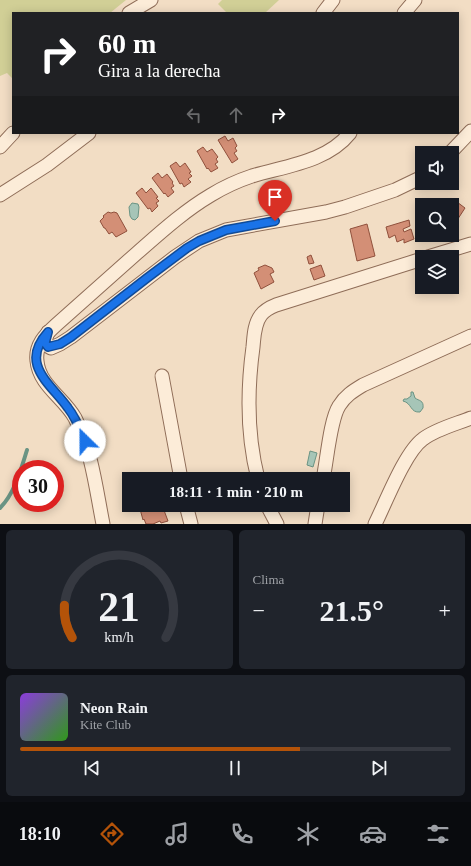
<!DOCTYPE html>
<html lang="es">
<head>
<meta charset="utf-8">
<style>
	body { margin:0; font-family:Georgia,serif; background:#20242c; color:#f1f3f6; height:100vh; display:flex; flex-direction:column; font-size:15px; white-space:nowrap }
	* { box-sizing:border-box; margin:0 }
	p { font-size:13px; color:#9ea1a6 }
	.icon { flex:none; width:22px; height:22px; fill:none; stroke:currentColor; stroke-width:2; stroke-linecap:round; stroke-linejoin:round }
	.map { position:relative; height:524px; overflow:hidden }
	.drawer { display:flex; flex-direction:column; gap:6px; padding:6px; background:#0d0f14; flex:1 }
	.drawer>* { flex:none }
	.top-card { position:absolute; left:12px; top:12px; width:447px; height:122px; border-radius:0px; box-shadow:0 2px 10px #0003; background:#202124; color:#fff; overflow:hidden }
	.tools { position:absolute; left:415px; top:146px; display:grid; gap:8px }
	.tools a { display:grid; place-items:center; width:44px; height:44px; border-radius:0px; background:#171b24; box-shadow:0 2px 10px #0003; font-size:20px }
	.speed { position:absolute; left:12px; top:460px; display:flex; gap:8px; font-size:20px; font-weight:700; text-align:center }
	.speed>* { display:grid; place-content:center; width:52px; height:52px; border-radius:50%; background:#171b24; box-shadow:0 2px 10px #0003; line-height:1 }
	.speed .limit { border:6px solid #d22; background:#fff; color:#111 }
	.pin { position:absolute; display:grid; place-items:center; width:34px; height:34px; color:#fff; margin:-41px -17px; border-radius:50% 50% 50% 0; rotate:-45deg; box-shadow:0 0 4px #0007 }
	.pin .icon { rotate:45deg }
	.me { position:absolute; width:44px; margin:-22px; rotate:337deg; stroke-linejoin:round; filter:drop-shadow(0 0 3px #0008) }
	.turn { display:flex; align-items:center; gap:14px; height:84px; padding:0 20px; font-size:18px }
	.turn .icon { width:52px; height:52px; stroke-width:2.5 }
	.turn b { display:block; font-size:28px; line-height:34px }
	.lanes { display:flex; align-items:center; height:38px; padding:0 20px; background:#0003; justify-content:center; gap:20px; direction:ltr }
	.lanes .off { opacity:.35 }
	.big { font-size:30px; font-weight:700; line-height:1.1 }
	.drawer .tile { flex:1; display:flex; flex-direction:column; justify-content:center; gap:6px; min-width:0; padding:0 14px; border-radius:6px; background:#20242c }
	.drawer .dial { align-items:center; gap:0 }
	.dial svg { height:104px; overflow:visible; fill:none; stroke:#363941; stroke-width:7; stroke-linecap:round; text-anchor:middle }
	.dial text { fill:#f1f3f6; stroke:none }
	.song { display:flex; align-items:center; gap:12px }
	.cover { width:48px; height:48px; border-radius:6px; background:linear-gradient(135deg,hsl(270 70% 55%),hsl(110 70% 35%)) }
	.played { height:4px; border-radius:2px; background:linear-gradient(90deg,#b45309 65%,#363941 65%) }
	.keys { display:flex; justify-content:space-around; direction:ltr }
	.heat { display:flex; justify-content:space-between; align-items:center; font-size:22px; direction:ltr }
	.drawer .tiles { flex:1; display:grid; gap:6px; grid-template-columns:1fr 1fr }
	.tile:last-child { grid-column:span 2 }
	.trip { position:absolute; left:122px; top:472px; width:228px; height:40px; border-radius:0px; background:#171b24; box-shadow:0 2px 10px #0003; font-weight:700; line-height:40px; text-align:center }
	.tabs { display:flex; height:64px; justify-content:space-around; align-items:center; background:#090b0e; color:#9ea1a6 }
	.tabs .icon { width:28px; height:28px }
	.tabs .on { color:#b45309 }
	.tabs b { font-size:18px; color:#f1f3f6 }
	.map>svg:first-child { display:block }
	.green { fill:#d1cf96 }
	.water { fill:#a6c5b7; stroke:#6b9484 }
	.lines { fill:none; stroke-linecap:round; stroke-linejoin:round }
	.stream { stroke:#6b9484; stroke-width:4 }
	.building { fill:#d38f76; stroke:#90503c }
	.minor-casing { stroke:#8f6d58; stroke-width:15 }
	.minor { stroke:#fcecd8; stroke-width:13 }
	.route-casing { stroke:#114b97; stroke-width:10 }
	.route { stroke:#1a73e8; stroke-width:7 }
</style>
</head>
<body>
<div class="map">
<svg width="471" height="524" viewBox="0 0 471 524">
	<rect width="100%" height="100%" fill="#f2ddc4"/>
	<!-- green -->
	<g class="green">
		<path d="M0 0H126L110 13H13V79L7 73 0 76Z"/>
		<path d="M222 0H279L265 13H227L218 4Z"/>
	</g>
	<!-- water -->
	<g class="water">
		<path d="M132 203 138 204 139 207 138 217 135 220 132 219 130 216 129 207Z"/>
		<path d="M411 392H413L415 398C419 401 424 400 423 408L420 412C410 413 412 403 403 401L404 399H407L411 396Z"/>
		<path d="M310 451 317 453 313 467 307 465Z"/>
	</g>
	<g class="lines">
		<!-- stream -->
		<path class="stream" d="M0 508C15 493 21 469 27 450"/>
	</g>
	<!-- building -->
	<g class="building">
		<path d="M225 136 228 141 233 138 237 146 235 148 237 151 234 153 238 159 232 163 218 140Z"/>
		<path d="M203 147 207 152 212 149 218 157 216 159 218 162 215 164 218 168 211 172 208 168 207 169 197 151Z"/>
		<path d="M176 162 180 167 185 163 191 172 189 173 192 176 188 179 191 182 184 187 182 183 180 184 170 166Z"/>
		<path d="M158 173 162 178 167 174 173 182 172 183 174 186 171 188 174 192 168 197 165 193 164 194 152 178Z"/>
		<path d="M142 188 146 193 151 188 158 197 156 198 159 201 156 203 158 206 152 212 150 208 148 209 136 193Z"/>
		<path d="M450 199H453L465 208 452 228V205H450L451 204 447 201Z"/>
		<path d="M108 212 111 213 114 212 117 213 127 231 116 237 112 232 109 234 105 228H104L100 221 104 217 103 216Z"/>
		<path d="M409 220 410 226 403 229 404 232 411 229 414 239 404 243V239L397 242 395 235 389 238 386 227Z"/>
		<path d="M367 224 375 256 357 261 350 229Z"/>
		<path d="M311 255 314 263 309 264 307 257Z"/>
		<path d="M265 265 272 268 274 272 270 274 274 282 261 289 254 273 259 270 258 268Z"/>
		<path d="M321 265 325 276 314 280 310 269Z"/>
		<path d="M141 505H150L151 507 162 505 168 521 161 523 160 521 153 524H146L144 519 143 520 140 509Z"/>
	</g>
	<g class="lines">
		<!-- minor casing -->
		<g class="minor-casing">
			<g id="minor">
				<path d="M129 13 151 0"/>
				<path d="M323 13 333 0"/>
				<path d="M404 13 415 0"/>
				<path d="M0 147 13 133"/>
				<path d="M450 153 471 131"/>
				<path d="M0 195 47 165 89 133"/>
				<path d="M428 257 471 244"/>
				<path d="M48 332 45 341 46 345 51 348 60 344 71 337 175 257 199 241 226 230 326 212 345 207 395 190 422 177"/>
				<path d="M162 376 181 479"/>
				<path d="M258 479C247 436 247 391 253 347 254 337 254 324 261 315 265 310 271 307 276 305L422 259"/>
				<path d="M323 479C327 461 330 420 339 406 345 396 353 391 363 385L471 336"/>
				<path d="M186 505 191 524"/>
				<path d="M267 505 277 524"/>
				<path d="M103 524C96 489 92 451 75 418 64 398 39 385 37 361 35 345 45 335 56 325 83 301 110 277 137 253 161 232 184 211 211 195 224 187 237 181 252 176 285 166 327 162 350 133"/>
				<path d="M315 524 318 505"/>
				<path d="M375 524C386 502 405 452 423 439 436 429 456 424 471 418"/>
			</g>
		</g>
		<!-- minor -->
		<use href="#minor" class="minor"/>
	</g>
	<g class="lines">
		<!-- route casing -->
		<g class="route-casing">
			<path id="route" d="M85 441C80 429 76 418 68 408 50 383 19 364 48 332L45 343 48 347 60 344 71 337 147 278 187 248 199 241 226 230 275 221"/>
		</g>
		<!-- route -->
		<use href="#route" class="route"/>
	</g>
</svg>
<div class="tools">
<a><svg class="icon" aria-label="sound" viewBox="0 0 24 24"><path d="M4 9h4l5-4v14l-5-4H4zM17 9q2 3 0 6"/></svg></a>
<a><svg class="icon" aria-label="search" viewBox="0 0 24 24"><circle cx="10" cy="10" r="6"/><path d="M15 15l6 6"/></svg></a>
<a><svg class="icon" aria-label="layers" viewBox="0 0 24 24"><path d="M12 4l9 5-9 5-9-5zM3 14l9 5 9-5"/></svg></a>
</div>
<div class="speed"><div class="limit">30</div></div>
<div class="pin" style="left:275px;top:221px;background:#d93025"><svg class="icon" aria-label="arrive" viewBox="0 0 24 24"><path d="M6 21V4h12l-3 4 3 4H6"/></svg></div>
<svg class="me" style="left:85px;top:441px" viewBox="-20 -20 40 40"><circle r="19" fill="#fff"/><path d="M0-13L10 11 0 6-10 11z" fill="#1a73e8"/></svg>
<div class="trip">18:11 · 1 min · 210 m</div>
<div class="top-card">
<div class="turn"><svg class="icon" aria-label="right" viewBox="0 0 24 24"><path d="M7 20v-9h11M14 6l5 5-5 5"/></svg><div><b>60 m</b>Gira a la derecha</div></div>
<div class="lanes"><svg class="icon off" aria-label="left" viewBox="0 0 24 24"><path d="M17 20v-9H6M10 6l-5 5 5 5"/></svg><svg class="icon off" aria-label="ahead" viewBox="0 0 24 24"><path d="M12 20V5M6 11l6-6 6 6"/></svg><svg class="icon" aria-label="right" viewBox="0 0 24 24"><path d="M7 20v-9h11M14 6l5 5-5 5"/></svg></div>
</div>
</div>
<section class="drawer">
<div class="tiles">
<div class="tile dial"><svg viewBox="0 0 100 80">
<path d="M14 69A42 42 0 1 1 86 69"/>
<path d="M14 69A42 42 0 0 1 8 44" stroke="#b45309"/>
<text x="50" y="56" font-size="32" font-weight="700">21</text>
<text x="50" y="72" font-size="11">km/h</text>
</svg></div>
<div class="tile"><p>Clima</p>
<div class="heat"><a>−</a><b class="big">21.5°</b><a>+</a></div>
</div>
<div class="tile">
<div class="song"><i class="cover"></i><div><b>Neon Rain</b><p>Kite Club</p></div></div>
<div class="played"></div>
<div class="keys"><svg class="icon" aria-label="previous" viewBox="0 0 24 24"><path d="M18 5L8 12l10 7zM5 5v14"/></svg><svg class="icon" aria-label="pause" viewBox="0 0 24 24"><path d="M8 5v14M16 5v14"/></svg><svg class="icon" aria-label="next" viewBox="0 0 24 24"><path d="M6 5l10 7-10 7zM19 5v14"/></svg></div>
</div>
</div>
</section>
<nav class="tabs">
<b>18:10</b>
<svg class="icon on" aria-label="directions" viewBox="0 0 24 24"><path d="M12 3l9 9-9 9-9-9zM9 14v-3h6M13 9l2 2-2 2"/></svg>
<svg class="icon" aria-label="music" viewBox="0 0 24 24"><path d="M9 18V5l10-2v13"/><circle cx="6" cy="18" r="3"/><circle cx="16" cy="16" r="3"/></svg>
<svg class="icon" aria-label="phone" viewBox="0 0 24 24"><path d="M5 4h4l2 5-3 2q2 4 5 5l2-3 5 2v4C11 20 4 13 5 4z"/></svg>
<svg class="icon" aria-label="climate" viewBox="0 0 24 24"><path d="M12 3v18M4 7l16 10M4 17L20 7"/></svg>
<svg class="icon" aria-label="car" viewBox="0 0 24 24"><path d="M5 17H2v-5l4-1 3-4h7l3 4 3 1v5h-3M9 17h6M6 11h13"/><circle cx="7" cy="17" r="2"/><circle cx="17" cy="17" r="2"/></svg>
<svg class="icon" aria-label="filters" viewBox="0 0 24 24"><path d="M4 7h16M4 17h16"/><circle cx="9" cy="7" r="2"/><circle cx="15" cy="17" r="2"/></svg>
</nav>
</body>
</html>
